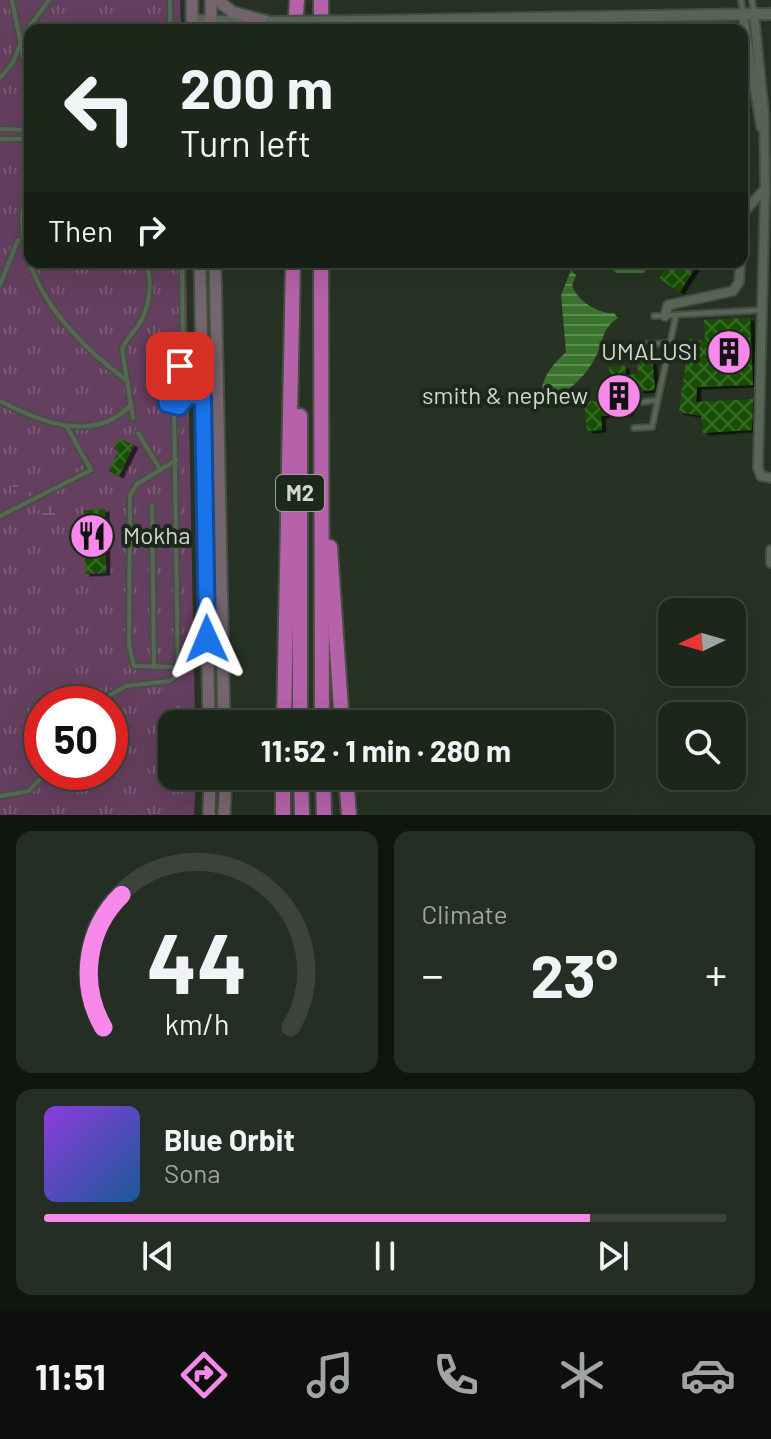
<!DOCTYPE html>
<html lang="en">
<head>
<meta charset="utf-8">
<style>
	body { margin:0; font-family:Barlow,sans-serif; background:#252e24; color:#f1f3f6; height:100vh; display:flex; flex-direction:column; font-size:30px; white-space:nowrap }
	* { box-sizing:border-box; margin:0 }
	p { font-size:26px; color:#a0a5a3 }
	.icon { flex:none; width:44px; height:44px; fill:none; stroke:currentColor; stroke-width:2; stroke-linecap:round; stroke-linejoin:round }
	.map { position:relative; height:815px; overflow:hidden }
	.details { display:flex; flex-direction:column; gap:16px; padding:16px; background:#10150f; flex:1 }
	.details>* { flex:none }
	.hud { position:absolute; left:24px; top:24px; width:724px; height:244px; border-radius:16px; box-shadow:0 8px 32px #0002,0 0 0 2px #3b433a; background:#1d261b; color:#f1f3f6; overflow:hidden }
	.needle { width:52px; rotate:265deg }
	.tools { position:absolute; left:658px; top:598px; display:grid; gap:16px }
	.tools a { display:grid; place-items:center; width:88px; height:88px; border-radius:16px; background:#1d261b; box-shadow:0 8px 32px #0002,0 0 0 2px #3b433a; font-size:40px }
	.speed { position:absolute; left:24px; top:686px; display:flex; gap:16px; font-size:40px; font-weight:700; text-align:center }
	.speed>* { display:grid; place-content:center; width:104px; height:104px; border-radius:50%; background:#1d261b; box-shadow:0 8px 32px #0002,0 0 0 2px #3b433a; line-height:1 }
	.speed .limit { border:12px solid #d22; background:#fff; color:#111 }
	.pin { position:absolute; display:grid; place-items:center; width:68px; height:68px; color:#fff; margin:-34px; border-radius:16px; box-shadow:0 4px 12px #0006 }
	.me { position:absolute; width:88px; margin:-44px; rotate:359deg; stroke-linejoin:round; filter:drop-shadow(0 0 6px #0008) }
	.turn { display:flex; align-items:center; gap:28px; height:168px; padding:0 24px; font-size:36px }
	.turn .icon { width:104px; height:104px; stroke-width:2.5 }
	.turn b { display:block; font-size:56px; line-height:68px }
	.then { display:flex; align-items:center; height:76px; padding:0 24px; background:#0003; gap:16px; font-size:30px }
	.big { font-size:60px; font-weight:700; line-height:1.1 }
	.details .card { flex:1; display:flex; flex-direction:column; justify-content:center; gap:12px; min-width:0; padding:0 28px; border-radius:16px; background:#252e24 }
	.details .dial { align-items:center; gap:0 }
	.dial svg { height:208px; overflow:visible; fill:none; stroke:#3b433a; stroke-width:7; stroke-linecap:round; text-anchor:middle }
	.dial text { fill:#f1f3f6; stroke:none }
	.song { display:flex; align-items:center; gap:24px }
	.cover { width:96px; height:96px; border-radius:12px; background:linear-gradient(135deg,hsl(270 70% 55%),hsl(210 70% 35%)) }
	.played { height:8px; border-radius:4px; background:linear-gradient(90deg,#f888ea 80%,#3b433a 80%) }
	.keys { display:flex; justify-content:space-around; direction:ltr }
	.heat { display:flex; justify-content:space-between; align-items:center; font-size:44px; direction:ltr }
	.details .tiles { flex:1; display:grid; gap:16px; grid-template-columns:1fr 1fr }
	.card:last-child { grid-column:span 2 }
	.trip { position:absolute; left:158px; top:710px; width:456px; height:80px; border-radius:16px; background:#1d261b; box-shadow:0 8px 32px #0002,0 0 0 2px #3b433a; font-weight:700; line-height:80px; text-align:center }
	.tab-bar { display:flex; height:128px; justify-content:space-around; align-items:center; background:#0c0f0b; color:#a0a5a3 }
	.tab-bar .icon { width:56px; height:56px }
	.tab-bar .active { color:#f888ea }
	.tab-bar b { font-size:36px; color:#f1f3f6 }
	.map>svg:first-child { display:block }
	.grass { fill:url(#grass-tufts); fill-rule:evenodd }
	.wetland { fill:url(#wetland-marsh) }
	.water { fill:url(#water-rules) }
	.building { fill:url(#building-cross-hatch); filter:url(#shadow) }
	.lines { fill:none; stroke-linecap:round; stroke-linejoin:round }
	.service-casing { stroke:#454f43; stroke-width:8 }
	.minor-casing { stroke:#454f43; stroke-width:12 }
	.tertiary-casing { stroke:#454f43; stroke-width:14 }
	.secondary-casing { stroke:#454f43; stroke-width:15 }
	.motorway-casing { stroke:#454f43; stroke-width:18 }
	.service { stroke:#596656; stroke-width:4 }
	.minor { stroke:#596656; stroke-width:8 }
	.tertiary { stroke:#596656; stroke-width:10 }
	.secondary { stroke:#75656f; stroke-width:11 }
	.motorway { stroke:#b562aa; stroke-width:14 }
	.tertiary-bridge-casing { stroke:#454f43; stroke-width:14; stroke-linecap:butt }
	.tertiary-bridge { stroke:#596656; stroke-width:10 }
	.route-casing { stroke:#114b97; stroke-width:20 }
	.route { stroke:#1a73e8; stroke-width:14 }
	.labels { text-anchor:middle; stroke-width:8; stroke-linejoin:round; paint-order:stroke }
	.shield { fill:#1d281b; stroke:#9ba399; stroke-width:2 }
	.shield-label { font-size:22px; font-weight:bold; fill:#d1d8cf }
	.poi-label { font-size:24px; fill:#d1d8cf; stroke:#1d281b; text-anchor:end }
</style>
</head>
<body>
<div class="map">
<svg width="771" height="815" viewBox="0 0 771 815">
	<defs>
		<pattern id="grass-tufts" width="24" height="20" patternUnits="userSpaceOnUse" patternTransform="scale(2)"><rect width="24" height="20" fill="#653f5f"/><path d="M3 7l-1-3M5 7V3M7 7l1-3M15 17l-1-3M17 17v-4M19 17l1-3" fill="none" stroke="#7a5a75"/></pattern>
		<pattern id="wetland-marsh" width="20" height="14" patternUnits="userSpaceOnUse" patternTransform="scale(2)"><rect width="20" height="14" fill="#653f5f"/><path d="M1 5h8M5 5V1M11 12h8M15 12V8" fill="none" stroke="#7a5a75"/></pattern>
		<pattern id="water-rules" width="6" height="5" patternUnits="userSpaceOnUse" patternTransform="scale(2)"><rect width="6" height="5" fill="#3a732d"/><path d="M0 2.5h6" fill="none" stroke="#5f8d54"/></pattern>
		<pattern id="building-cross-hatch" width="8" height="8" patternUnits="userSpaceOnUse" patternTransform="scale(2)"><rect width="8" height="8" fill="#175004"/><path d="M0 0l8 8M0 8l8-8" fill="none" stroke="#386828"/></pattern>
		<filter id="shadow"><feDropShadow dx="4.5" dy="2.5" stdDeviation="0" flood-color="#0009"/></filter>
	</defs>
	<rect width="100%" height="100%" fill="#273224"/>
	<!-- grass -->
	<path class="grass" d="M0 0H180L181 30H30V262H186L195 724H172V776H196L194 815H0ZM42 704H110V772H42Z"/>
	<!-- wetland -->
	<path class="wetland" d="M16 478 55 508V525L45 523 36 502 19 496 11 483Z"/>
	<!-- water -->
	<g class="water">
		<path d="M602 262H650L644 273H617Z"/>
		<path d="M571 270 576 275 572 286C578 301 598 314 614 313L618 318C600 330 605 340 596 356 585 379 565 395 542 402 539 380 551 366 566 352L561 295Z"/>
	</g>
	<!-- building -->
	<g class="building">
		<path d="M669 262H699L680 292 659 279Z"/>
		<path d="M750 318 753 385 697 387 696 402 753 399 752 430 703 433 701 416 679 412 689 339 705 341 704 320Z"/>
		<path d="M652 355 655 390 639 391V386L626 387 629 414 601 416 602 430 587 431 584 402 612 400 609 367 625 366 626 375 638 374 637 357Z"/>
		<path d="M118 438 134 445 119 476 109 471 118 451 114 449Z"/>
		<path d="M105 509 106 573 85 574V552H79V520H84V510Z"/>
	</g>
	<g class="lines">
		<!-- service casing -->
		<g class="service-casing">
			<g id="service">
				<path d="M12 0 30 90"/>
				<path d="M170 0V30"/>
				<path d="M741 0 743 12"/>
				<path d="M752 0 754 13"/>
				<path d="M0 78 12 64 25 33 49 0"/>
				<path d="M0 129 30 130"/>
				<path d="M0 139H30"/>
				<path d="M30 178C0 263 65 334 126 380"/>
				<path d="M0 285 18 240"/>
				<path d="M654 316 763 310"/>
				<path d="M644 344 669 343"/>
				<path d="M175 384 183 345 182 262"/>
				<circle cx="176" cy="396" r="12"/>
				<path d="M188 396 217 397"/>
				<path d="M0 401C40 422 94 444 131 405"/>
				<path d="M643 402 658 400"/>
				<path d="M133 418 122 349C125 340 132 335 137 327 150 309 153 283 146 262"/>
				<path d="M634 428 652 427 676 315"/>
				<path d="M138 433 160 469"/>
				<path d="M176 460 137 484 130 495 129 645 134 666 178 667"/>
				<path d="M152 506 154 667"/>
				<path d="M0 516 91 470 67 427"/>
				<path d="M94 704 126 686 170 681 178 675 174 408"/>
				<path d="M0 796 29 791 46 772"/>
			</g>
		</g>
		<!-- minor casing -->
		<g class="minor-casing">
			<g id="minor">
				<path d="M754 14 764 114 765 190 758 468 761 476 771 478"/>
				<path d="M743 15 761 127"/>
				<path d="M742 214 762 192"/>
				<path d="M665 316 668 305 733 291 739 282 740 262"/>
				<path d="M771 563V550"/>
			</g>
		</g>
		<!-- tertiary casing -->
		<g class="tertiary-casing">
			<g id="tertiary">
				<path d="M192 20 256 22"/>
				<path d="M360 21 771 14"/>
			</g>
		</g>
		<!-- secondary casing -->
		<g class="secondary-casing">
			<g id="secondary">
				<path d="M192 0V30"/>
				<path d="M211 0V30"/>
				<path d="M217 0 232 12 268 22"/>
				<path d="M244 30 268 23"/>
				<path d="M200 262 209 724"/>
				<path d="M215 262 224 724"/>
				<path d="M209 815 210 776"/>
				<path d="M224 815 226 776"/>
			</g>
		</g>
		<!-- motorway casing -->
		<g class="motorway-casing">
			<g id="motorway">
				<path d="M295 30 297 0"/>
				<path d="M321 30V0"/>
				<path d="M321 262 322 724"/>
				<path d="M300 416V724"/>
				<path d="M330 547 342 724"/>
				<path d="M284 724 293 262"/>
				<path d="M283 776V815"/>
				<path d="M301 776 302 815"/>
				<path d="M323 776 324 815"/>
				<path d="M346 776 349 815"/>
			</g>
		</g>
		<!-- service -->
		<use href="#service" class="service"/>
		<!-- minor -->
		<use href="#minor" class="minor"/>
		<!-- tertiary -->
		<use href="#tertiary" class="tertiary"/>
		<!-- secondary -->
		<use href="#secondary" class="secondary"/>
		<!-- motorway -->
		<use href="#motorway" class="motorway"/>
		<!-- tertiary-bridge casing -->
		<g class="tertiary-bridge-casing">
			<path id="tertiary-bridge" d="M270 22 360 21"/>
		</g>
		<!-- tertiary-bridge -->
		<use href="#tertiary-bridge" class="tertiary-bridge"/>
	</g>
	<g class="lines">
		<!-- route casing -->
		<g class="route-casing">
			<path id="route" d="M180 366 175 384 165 392 167 404 179 407 188 396 203 397 207 639"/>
		</g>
		<!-- route -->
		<use href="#route" class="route"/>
	</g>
	<!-- icons -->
	<defs>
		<g id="building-disc" transform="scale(2.3)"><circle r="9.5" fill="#f888ea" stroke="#1d281b"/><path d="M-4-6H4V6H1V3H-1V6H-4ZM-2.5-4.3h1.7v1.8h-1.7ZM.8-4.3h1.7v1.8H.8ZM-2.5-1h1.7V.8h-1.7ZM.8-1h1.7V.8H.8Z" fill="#111"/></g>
		<g id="restaurant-disc" transform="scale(2.3)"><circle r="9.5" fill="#f888ea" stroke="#1d281b"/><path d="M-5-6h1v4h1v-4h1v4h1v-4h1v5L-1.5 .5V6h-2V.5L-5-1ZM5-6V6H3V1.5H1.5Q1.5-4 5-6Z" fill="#111"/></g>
	</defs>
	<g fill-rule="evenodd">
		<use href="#building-disc" x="729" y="352"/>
		<use href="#building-disc" x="619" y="396"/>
		<use href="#restaurant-disc" x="92" y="536"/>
	</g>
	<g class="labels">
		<!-- shield labels -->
		<rect class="shield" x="276" y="475" width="48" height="36" rx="6"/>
		<g class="shield-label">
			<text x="300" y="501">M2</text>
		</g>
		<!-- poi labels -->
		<g class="poi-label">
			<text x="698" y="360">UMALUSI</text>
			<text x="588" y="404">smith &amp; nephew</text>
			<text x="123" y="544" text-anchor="start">Mokha</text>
		</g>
	</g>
</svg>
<div class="tools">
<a><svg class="needle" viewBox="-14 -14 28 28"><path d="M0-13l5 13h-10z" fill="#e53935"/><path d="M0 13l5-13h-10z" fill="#a0a5a3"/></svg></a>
<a><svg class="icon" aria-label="search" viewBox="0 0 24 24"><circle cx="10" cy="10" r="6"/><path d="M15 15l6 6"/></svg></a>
</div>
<div class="speed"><div class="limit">50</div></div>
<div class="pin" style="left:180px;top:366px;background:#d93025"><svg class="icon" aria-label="arrive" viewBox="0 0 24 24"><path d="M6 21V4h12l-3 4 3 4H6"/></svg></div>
<svg class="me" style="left:207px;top:639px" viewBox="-20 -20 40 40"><path d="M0-17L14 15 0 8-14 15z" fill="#1a73e8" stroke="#fff" stroke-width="4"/></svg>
<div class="trip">11:52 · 1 min · 280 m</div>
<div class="hud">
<div class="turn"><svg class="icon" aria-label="left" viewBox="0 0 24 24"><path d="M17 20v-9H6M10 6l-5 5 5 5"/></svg><div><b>200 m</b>Turn left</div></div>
<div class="then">Then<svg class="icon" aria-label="right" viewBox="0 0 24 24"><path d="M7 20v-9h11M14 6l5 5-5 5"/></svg></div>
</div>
</div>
<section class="details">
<div class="tiles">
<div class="card dial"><svg viewBox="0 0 100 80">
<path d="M14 69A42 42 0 1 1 86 69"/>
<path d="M14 69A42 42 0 0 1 21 18" stroke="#f888ea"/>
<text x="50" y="56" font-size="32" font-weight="700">44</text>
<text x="50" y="72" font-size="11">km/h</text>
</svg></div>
<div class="card"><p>Climate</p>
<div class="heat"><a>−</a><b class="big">23°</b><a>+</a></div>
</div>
<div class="card">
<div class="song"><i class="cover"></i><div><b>Blue Orbit</b><p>Sona</p></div></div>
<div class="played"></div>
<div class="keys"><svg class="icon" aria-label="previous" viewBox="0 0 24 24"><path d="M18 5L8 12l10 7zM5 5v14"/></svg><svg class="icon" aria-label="pause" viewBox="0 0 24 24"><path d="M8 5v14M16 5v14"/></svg><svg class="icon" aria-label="next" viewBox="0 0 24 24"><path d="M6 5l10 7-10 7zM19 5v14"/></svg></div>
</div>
</div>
</section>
<nav class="tab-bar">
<b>11:51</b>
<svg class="icon active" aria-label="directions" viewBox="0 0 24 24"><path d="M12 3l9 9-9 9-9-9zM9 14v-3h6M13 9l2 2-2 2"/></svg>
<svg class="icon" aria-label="music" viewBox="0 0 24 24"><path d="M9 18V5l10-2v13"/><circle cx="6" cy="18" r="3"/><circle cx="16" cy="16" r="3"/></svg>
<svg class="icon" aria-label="phone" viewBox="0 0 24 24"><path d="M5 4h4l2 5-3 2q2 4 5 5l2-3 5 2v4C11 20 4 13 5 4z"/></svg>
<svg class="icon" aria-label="climate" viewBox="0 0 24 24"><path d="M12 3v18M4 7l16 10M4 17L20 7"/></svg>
<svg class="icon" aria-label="car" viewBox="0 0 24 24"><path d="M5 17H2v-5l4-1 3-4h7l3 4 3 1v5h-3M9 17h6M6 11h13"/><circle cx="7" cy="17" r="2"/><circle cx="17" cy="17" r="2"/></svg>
</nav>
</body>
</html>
